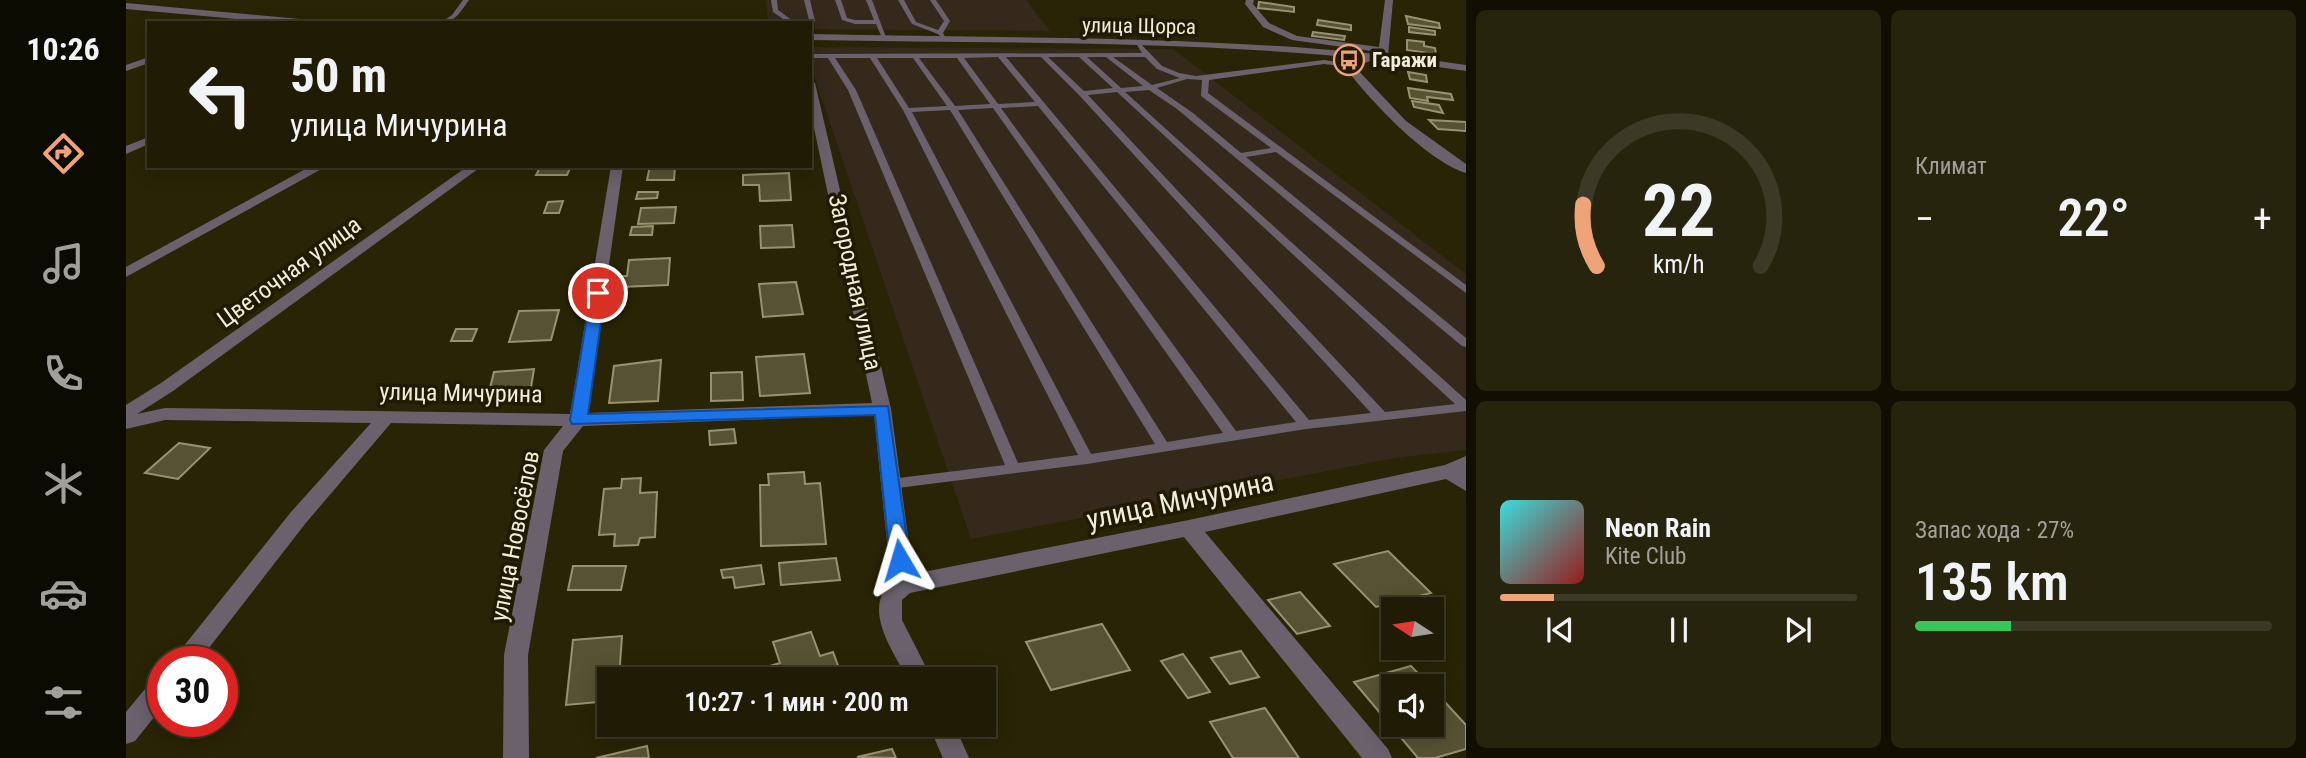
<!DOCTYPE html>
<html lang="ru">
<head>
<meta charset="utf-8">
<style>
	body { margin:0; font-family:"Roboto Condensed",sans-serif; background:#27240e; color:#f1f3f6; height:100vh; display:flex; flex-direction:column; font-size:26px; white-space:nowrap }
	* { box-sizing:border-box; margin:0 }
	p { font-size:23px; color:#a1a19a }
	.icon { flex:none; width:38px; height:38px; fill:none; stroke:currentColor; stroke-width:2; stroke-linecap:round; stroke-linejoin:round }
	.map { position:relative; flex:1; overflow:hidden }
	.details { display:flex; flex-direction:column; gap:10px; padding:10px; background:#110f02; width:840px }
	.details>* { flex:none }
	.guide { position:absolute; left:21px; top:21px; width:665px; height:147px; border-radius:0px; box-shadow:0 4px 18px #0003,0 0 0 2px #3c3926; background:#1f1b04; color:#f1f3f6; overflow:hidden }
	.needle { width:46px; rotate:282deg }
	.tools { position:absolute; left:1255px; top:597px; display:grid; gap:14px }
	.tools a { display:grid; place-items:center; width:63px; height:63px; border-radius:0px; background:#1f1b04; box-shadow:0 4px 18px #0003,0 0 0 2px #3c3926; font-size:35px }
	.speed { position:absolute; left:21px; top:646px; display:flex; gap:14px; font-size:35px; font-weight:700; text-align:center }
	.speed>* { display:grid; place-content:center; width:91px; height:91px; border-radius:50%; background:#1f1b04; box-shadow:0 4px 18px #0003,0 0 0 2px #3c3926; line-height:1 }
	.speed .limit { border:10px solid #d22; background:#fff; color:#111 }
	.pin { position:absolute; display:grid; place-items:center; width:60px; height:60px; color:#fff; margin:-30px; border:4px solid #fff; border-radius:50%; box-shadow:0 2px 7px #0007 }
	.me { position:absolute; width:77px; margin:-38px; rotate:353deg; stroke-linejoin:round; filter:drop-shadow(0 0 5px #0008) }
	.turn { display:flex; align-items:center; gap:24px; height:147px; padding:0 28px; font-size:32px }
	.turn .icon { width:91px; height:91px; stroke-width:2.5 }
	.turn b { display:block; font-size:49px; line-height:60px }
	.big { font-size:52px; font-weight:600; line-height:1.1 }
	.details .tile { flex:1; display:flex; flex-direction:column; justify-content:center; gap:10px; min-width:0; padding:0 24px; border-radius:10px; background:#27240e }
	.details .dial { align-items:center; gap:0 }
	.dial svg { height:182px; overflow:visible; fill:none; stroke:#3c3926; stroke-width:7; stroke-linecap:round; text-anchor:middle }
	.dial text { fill:#f1f3f6; stroke:none }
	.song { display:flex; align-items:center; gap:21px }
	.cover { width:84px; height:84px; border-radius:10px; background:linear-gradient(135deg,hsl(180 70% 55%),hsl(0 70% 35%)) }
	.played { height:7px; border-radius:4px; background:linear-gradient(90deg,#efa378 15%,#3c3926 15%) }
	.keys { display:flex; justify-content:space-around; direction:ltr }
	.heat { display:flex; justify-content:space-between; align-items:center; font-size:38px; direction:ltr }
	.charge { height:10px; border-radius:5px; background:linear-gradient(90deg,#34c759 27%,#3c3926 0) }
	.details .tiles { flex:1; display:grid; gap:10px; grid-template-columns:repeat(2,1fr) }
	.trip { position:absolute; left:471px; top:667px; width:399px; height:70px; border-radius:0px; background:#1f1b04; box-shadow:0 4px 18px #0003,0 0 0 2px #3c3926; font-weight:600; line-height:70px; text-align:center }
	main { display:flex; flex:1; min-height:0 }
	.dock { display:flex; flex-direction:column; width:126px; justify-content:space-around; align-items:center; background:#0c0b02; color:#a1a19a }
	.dock .icon { width:49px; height:49px }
	.dock .on { color:#efa378 }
	.dock b { font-size:32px; color:#f1f3f6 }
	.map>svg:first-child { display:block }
	.industrial { fill:#34291a }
	.building { fill:#575233; stroke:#989271; stroke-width:2 }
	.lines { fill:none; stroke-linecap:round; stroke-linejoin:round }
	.service { fill:#6b616d; fill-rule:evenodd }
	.minor { fill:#6b616d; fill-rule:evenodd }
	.tertiary { fill:#6b616d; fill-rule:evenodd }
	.route { fill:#1a73e8; stroke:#114b97; stroke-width:2 }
	.labels { text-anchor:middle; stroke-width:7; stroke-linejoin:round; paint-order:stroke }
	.far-street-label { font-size:21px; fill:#f0eddb; stroke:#201a00 }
	.far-poi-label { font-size:21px; font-weight:bold; fill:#f0eddb; stroke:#201a00; text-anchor:start }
	.street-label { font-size:24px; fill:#f0eddb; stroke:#201a00 }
	.near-street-label { font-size:28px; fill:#f0eddb; stroke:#201a00 }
</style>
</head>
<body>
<main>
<nav class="dock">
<b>10:26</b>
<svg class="icon on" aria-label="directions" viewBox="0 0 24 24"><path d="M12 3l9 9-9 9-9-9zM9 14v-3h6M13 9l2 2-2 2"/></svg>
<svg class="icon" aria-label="music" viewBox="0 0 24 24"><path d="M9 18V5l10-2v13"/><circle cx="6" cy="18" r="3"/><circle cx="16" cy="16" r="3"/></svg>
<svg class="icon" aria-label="phone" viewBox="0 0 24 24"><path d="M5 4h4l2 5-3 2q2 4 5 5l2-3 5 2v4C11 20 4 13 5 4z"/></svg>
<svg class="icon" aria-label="climate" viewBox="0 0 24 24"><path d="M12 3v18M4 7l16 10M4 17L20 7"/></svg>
<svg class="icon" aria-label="car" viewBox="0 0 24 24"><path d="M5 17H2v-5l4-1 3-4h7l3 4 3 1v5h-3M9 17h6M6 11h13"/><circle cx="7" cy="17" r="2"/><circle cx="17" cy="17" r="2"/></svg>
<svg class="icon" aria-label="filters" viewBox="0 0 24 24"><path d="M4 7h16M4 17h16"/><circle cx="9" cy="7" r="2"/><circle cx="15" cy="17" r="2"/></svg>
</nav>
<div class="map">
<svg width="1340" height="758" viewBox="0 0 1340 758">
	<rect width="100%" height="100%" fill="#292405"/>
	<!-- industrial -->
	<g class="industrial">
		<path d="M640 0H900L924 31 684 29V23H642Z"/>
		<path d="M684 47 1047 49 1340 274V450L1269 458 845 539 684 64Z"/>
	</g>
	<!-- building -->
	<g class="building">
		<path d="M1133 2 1168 7V12L1132 8Z"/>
		<path d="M1280 16 1313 23 1314 28 1282 24Z"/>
		<path d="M1192 20 1225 25V30L1191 25Z"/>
		<path d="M1283 27 1309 31V35L1283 32Z"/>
		<path d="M1187 32 1219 36 1218 40 1186 36Z"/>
		<path d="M1281 40 1298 42V46L1309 48 1310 54 1281 50Z"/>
		<path d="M1282 72 1300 75 1301 82 1284 79Z"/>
		<path d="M1282 88 1325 94 1327 100 1301 97 1302 101 1284 98Z"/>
		<path d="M1286 101 1313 105 1317 113 1288 107Z"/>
		<path d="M1303 120 1340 122V131L1312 129Z"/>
		<path d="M415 166H445L441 175H410Z"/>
		<path d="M524 166H549L548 180H521Z"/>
		<path d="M663 173 665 200 634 201 633 185H617V175Z"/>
		<path d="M512 192H532L531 198 510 199Z"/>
		<path d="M437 201 433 213H418L422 202Z"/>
		<path d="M550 207 548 223 512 224 515 208Z"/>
		<path d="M666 225 668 247 635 248 634 226Z"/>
		<path d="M527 226 526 235H504L506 227Z"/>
		<path d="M544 258 542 285 495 287 496 276H501L503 260Z"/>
		<path d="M670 282 677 314 637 317 633 284Z"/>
		<path d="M433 310 425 340 383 342 393 311Z"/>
		<path d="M330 329H351L346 341H325Z"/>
		<path d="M678 354 684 393 634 396 630 357Z"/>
		<path d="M535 360 532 401 483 403 488 366Z"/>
		<path d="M408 369 404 393 362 396 368 372Z"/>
		<path d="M616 372 617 400 585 401V373Z"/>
		<path d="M608 429 610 443 584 445 583 431Z"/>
		<path d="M53 443 84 448 52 479 19 473Z"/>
		<path d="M678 472 679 484 694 483 700 544 635 546 634 485H643L642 474Z"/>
		<path d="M515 478 514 493 531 492 529 537 514 538 512 545 488 546 489 534 473 535 478 489 495 488 496 479Z"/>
		<path d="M1262 551 1305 593 1250 607 1208 564Z"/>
		<path d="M710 558 714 580 655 585 653 563Z"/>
		<path d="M635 565 638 584 609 588 607 577 597 578 595 570Z"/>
		<path d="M447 566H500L495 590H442Z"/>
		<path d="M1174 592 1204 626 1171 634 1142 600Z"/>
		<path d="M976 624 1004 670 925 690 900 642Z"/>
		<path d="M685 632 694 656 707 652 717 679H648L644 666 654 663 647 642Z"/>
		<path d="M496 636 493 679H483V701L440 705 447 640Z"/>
		<path d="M1115 651 1133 677 1104 684 1085 658Z"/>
		<path d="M1057 654 1084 692 1062 698 1035 661Z"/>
		<path d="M1285 666 1304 686H1267V724H1306V688L1340 725V749L1309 758H1292L1228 682Z"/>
		<path d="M1139 708 1173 758H1107L1084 722Z"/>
		<path d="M663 724H710L666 737Z"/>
		<path d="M521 746 523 758H470Z"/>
		<path d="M766 749 770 758 731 757Z"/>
	</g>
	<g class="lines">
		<!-- service -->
		<g class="service">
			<path d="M337 0H343C335 11 329 23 314 23L326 15Z"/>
			<path d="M645 0H651L652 10 670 23H663L647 12Z"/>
			<path d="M678 0H684L689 21 684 24 678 23 683 20Z"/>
			<path d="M709 0H715L721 18 729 20H748L740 0H746L761 40H757L750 24H729L716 20Z"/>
			<path d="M772 0H778L790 22 812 30 818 21 804 0H810L824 21 817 33 820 38H816L812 34 786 24Z"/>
			<path d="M1014 43 1036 66 1053 73 1070 76 1198 60 1224 64V66L1222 67 1198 64 1083 80 1082 93 1340 285V293L1150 152 1120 157 1340 338V347L1336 346 1051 109 1023 90 999 92 1340 400V411L1180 429 961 464 764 489 759 488 757 484 759 480 764 479 879 465 722 90 702 58H684V54L1016 53 1011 45ZM872 57 909 102 872 104 838 58ZM880 57H915L953 95 1245 413 1183 420ZM922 57H953L987 88 958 91ZM961 57H980L1017 86 995 88ZM987 57H1019L1031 69 1054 78 1026 85ZM709 58H744L777 110 952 455 892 463 730 90ZM751 58H787L821 106 783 108ZM793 58H831L864 104 829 106ZM1061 79 1076 80 1075 96 1145 148 1115 153 1067 113 1031 88ZM991 92 1329 404 1259 412 962 95ZM912 106 1170 422 1110 431 875 108ZM867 108 1097 433 1041 442 832 110ZM824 110 1029 444 965 454 786 112Z"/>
		</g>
		<!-- minor -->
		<g class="minor">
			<path d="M1120 0H1128L1127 4 1143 23 1171 36 1253 47 1259 0H1267L1262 56 1228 66 1280 121 1340 164V173C1299 160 1243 99 1217 65L1253 52 1166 40 1137 27 1119 4Z"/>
			<path d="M23 57V63L0 71V65Z"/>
			<path d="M684 80 689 83 765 409 787 574 1063 520 1319 465 1340 456V491L1320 479 1079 532 1262 749 1266 758H1236L1058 537 784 593 776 600V620L806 679H781C767 649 736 611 765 582L748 415 457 426 437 451 402 655 403 758H377L378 655 418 450 437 426 265 423 179 524 72 662H45L165 512 245 423 39 420 0 429V405L35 383 342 166H356L47 391 11 414 39 408 444 414 485 166H497L462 413 746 403 684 109Z"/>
			<path d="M23 137V144L0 154V146Z"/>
			<path d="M185 166H201L0 277V267Z"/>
			<path d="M37 675V706L9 741 0 744V712L28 678Z"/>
			<path d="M802 724H828L843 758H817Z"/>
		</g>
		<!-- tertiary -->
		<g class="tertiary">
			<path d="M0 3 185 20 189 23H154L0 9Z"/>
			<path d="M684 34C903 39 1123 34 1340 65V71C1123 39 903 44 684 40Z"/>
		</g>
	</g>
	<!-- route -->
	<path class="route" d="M472 289 479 293 462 414 762 406 784 560 781 565 774 568 767 565 764 560 749 415 446 424 444 420 465 293Z"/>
	<!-- icons -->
	<defs>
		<g id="bus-ring" transform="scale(1.575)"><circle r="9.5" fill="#201a00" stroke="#efa378" stroke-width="1.5"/><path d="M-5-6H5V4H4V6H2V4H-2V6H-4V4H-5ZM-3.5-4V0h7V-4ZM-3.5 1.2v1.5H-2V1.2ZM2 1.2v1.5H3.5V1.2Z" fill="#efa378"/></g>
	</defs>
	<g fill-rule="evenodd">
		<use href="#bus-ring" x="1223" y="60"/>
	</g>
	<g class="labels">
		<!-- far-street labels -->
		<g class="far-street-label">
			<text transform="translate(1013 26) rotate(1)" y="7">улица Щорса</text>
		</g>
		<!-- far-poi labels -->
		<g class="far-poi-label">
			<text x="1246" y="67">Гаражи</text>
		</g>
		<!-- street labels -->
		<g class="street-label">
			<text transform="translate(163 272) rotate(-36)" y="8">Цветочная улица</text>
			<text transform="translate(729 282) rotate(78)" y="8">Загородная улица</text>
			<text transform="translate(335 393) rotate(1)" y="8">улица Мичурина</text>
			<text transform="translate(389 536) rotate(-79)" y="8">улица Новосёлов</text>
		</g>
		<!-- near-street labels -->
		<g class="near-street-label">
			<text transform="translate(1054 500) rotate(-12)" y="10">улица Мичурина</text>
		</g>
	</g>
</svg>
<div class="tools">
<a><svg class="needle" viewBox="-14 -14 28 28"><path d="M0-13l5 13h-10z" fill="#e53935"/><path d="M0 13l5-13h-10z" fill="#a1a19a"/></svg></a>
<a><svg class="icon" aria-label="sound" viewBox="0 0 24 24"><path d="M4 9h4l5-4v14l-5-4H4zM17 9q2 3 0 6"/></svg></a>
</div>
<div class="speed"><div class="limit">30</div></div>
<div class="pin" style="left:472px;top:293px;background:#d93025"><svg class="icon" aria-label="arrive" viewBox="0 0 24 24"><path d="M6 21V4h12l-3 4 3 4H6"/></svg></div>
<svg class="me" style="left:774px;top:560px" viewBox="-20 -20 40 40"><path d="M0-17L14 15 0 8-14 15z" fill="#1a73e8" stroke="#fff" stroke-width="4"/></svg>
<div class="trip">10:27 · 1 мин · 200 m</div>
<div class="guide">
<div class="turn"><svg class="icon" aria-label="left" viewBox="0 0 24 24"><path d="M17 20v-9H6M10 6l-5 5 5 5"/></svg><div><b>50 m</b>улица Мичурина</div></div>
</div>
</div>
<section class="details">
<div class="tiles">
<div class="tile dial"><svg viewBox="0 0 100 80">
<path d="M14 69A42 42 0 1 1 86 69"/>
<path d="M14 69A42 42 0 0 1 8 42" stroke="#efa378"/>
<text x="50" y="56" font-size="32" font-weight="700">22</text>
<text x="50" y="72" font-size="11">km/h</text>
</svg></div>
<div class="tile"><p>Климат</p>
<div class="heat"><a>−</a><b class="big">22°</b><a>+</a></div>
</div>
<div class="tile">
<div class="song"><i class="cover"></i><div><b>Neon Rain</b><p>Kite Club</p></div></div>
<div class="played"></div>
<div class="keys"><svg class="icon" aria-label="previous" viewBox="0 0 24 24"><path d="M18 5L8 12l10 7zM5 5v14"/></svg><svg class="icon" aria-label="pause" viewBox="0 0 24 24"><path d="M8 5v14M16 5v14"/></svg><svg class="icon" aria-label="next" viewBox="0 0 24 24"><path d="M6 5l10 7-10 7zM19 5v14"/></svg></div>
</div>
<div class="tile"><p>Запас хода · 27%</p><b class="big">135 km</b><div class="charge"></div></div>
</div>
</section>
</main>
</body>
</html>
